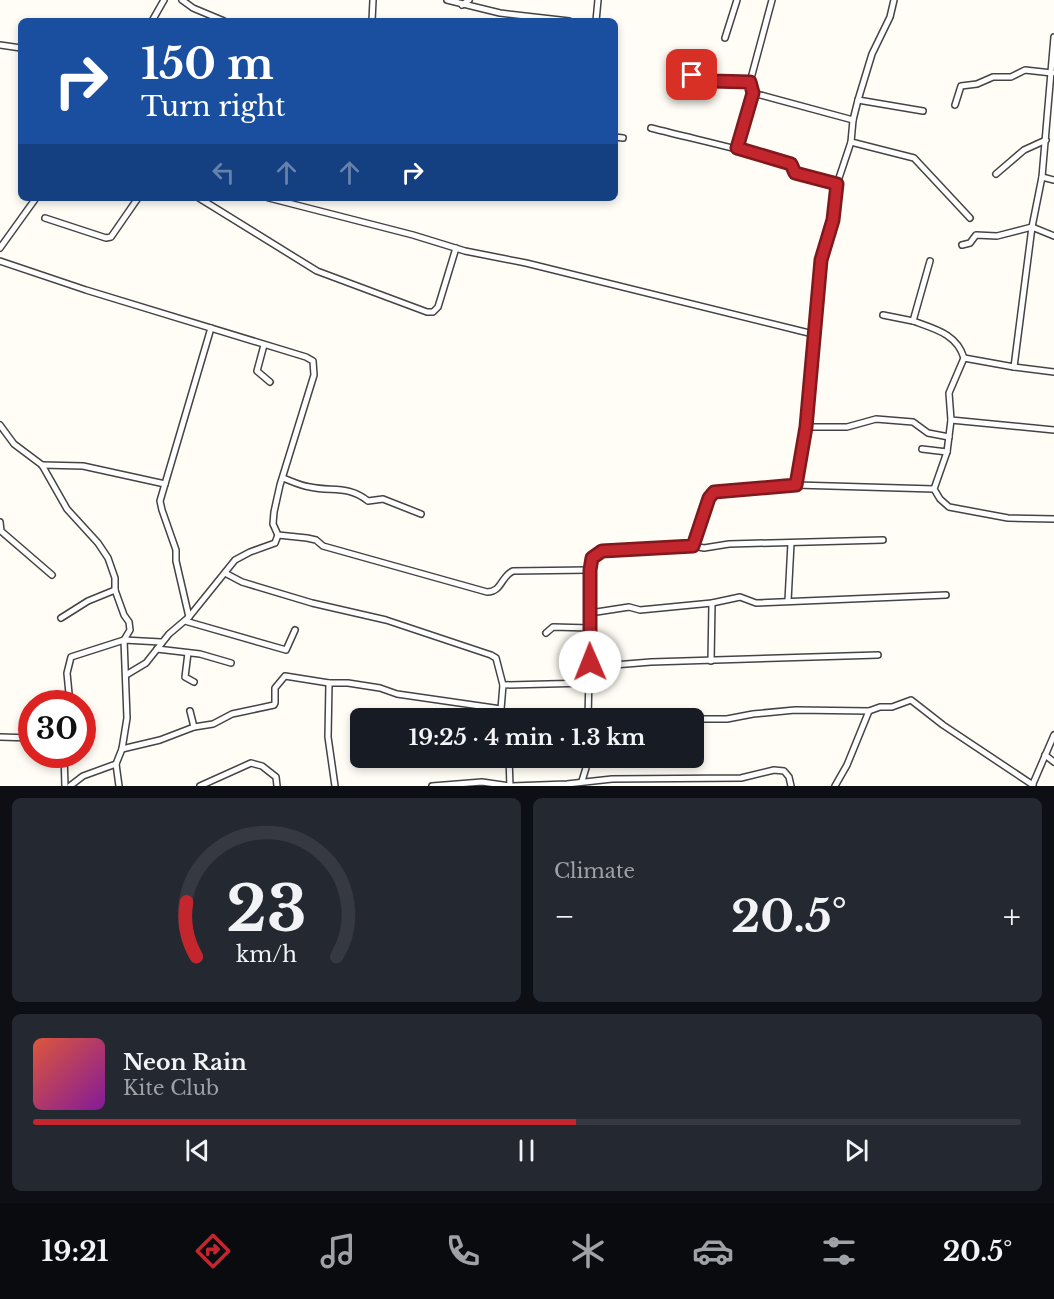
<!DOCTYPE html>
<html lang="en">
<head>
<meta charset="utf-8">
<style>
	body { margin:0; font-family:"Libre Baskerville",serif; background:#242831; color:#f1f3f6; height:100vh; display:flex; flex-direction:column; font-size:22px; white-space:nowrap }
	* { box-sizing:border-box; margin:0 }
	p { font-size:20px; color:#9ea1a6 }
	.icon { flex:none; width:33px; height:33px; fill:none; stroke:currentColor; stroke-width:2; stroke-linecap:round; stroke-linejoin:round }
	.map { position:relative; height:786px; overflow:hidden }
	.sheet { display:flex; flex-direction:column; gap:12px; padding:12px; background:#0d0f14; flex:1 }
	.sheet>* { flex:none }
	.top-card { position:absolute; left:18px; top:18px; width:600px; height:183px; border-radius:9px; box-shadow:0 3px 9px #0003; background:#1a4fa0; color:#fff; overflow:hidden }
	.speed { position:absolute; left:18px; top:690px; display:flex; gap:12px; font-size:30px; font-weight:700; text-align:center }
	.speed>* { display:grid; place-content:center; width:78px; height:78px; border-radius:50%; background:#171b24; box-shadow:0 3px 9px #0003; line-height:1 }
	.speed .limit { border:9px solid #d22; background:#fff; color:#111 }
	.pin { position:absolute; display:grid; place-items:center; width:51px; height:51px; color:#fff; margin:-26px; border-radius:12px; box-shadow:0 3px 9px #0006 }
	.me { position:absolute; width:66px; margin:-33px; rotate:359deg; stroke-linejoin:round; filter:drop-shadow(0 0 4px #0008) }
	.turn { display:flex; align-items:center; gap:21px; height:126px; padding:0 24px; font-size:27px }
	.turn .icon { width:78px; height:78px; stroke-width:2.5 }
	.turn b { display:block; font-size:42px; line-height:51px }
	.lanes { display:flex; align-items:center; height:57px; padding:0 24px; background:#0003; justify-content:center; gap:30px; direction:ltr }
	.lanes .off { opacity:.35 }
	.big { font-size:45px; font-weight:700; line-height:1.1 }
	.sheet .tile { flex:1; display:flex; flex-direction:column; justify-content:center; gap:9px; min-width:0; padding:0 21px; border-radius:9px; background:#242831 }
	.sheet .dial { align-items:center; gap:0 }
	.dial svg { height:156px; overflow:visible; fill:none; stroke:#363941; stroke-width:7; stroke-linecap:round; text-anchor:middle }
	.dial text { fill:#f1f3f6; stroke:none }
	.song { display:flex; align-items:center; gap:18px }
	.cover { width:72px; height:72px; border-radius:9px; background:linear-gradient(135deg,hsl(10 70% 55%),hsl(290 70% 35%)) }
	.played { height:6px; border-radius:3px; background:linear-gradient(90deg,#c4262e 55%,#363941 55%) }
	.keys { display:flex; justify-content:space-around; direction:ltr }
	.heat { display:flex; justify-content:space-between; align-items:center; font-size:33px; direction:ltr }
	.sheet .tiles { flex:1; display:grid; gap:12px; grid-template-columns:1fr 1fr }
	.tile:last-child { grid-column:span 2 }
	.trip { position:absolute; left:350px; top:708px; width:354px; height:60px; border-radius:9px; background:#171b24; box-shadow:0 3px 9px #0003; font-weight:700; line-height:60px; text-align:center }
	.menu { display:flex; height:96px; justify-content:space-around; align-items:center; background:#090b0e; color:#9ea1a6 }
	.menu .icon { width:42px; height:42px }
	.menu .active { color:#c4262e }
	.menu b { font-size:27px; color:#f1f3f6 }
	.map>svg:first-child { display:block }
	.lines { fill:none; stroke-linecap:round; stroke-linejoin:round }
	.minor-casing { stroke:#444; stroke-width:8 }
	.minor { stroke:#fff; stroke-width:5 }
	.route-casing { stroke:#7f191e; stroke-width:15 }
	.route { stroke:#c4262e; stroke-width:10 }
</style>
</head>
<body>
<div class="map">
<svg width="1054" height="786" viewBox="0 0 1054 786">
	<rect width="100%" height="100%" fill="#fffdf5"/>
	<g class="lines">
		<!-- minor casing -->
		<g class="minor-casing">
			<g id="minor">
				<path d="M182 0 193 8 224 21"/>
				<path d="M447 0 500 13 569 21"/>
				<path d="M462 5 469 0"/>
				<path d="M152 21 164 0"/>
				<path d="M372 21 373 0"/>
				<path d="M596 21 598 0"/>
				<path d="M1054 37 1042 177 1032 227 1014 367 964 358 949 393 951 420 1054 430"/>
				<path d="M725 38 737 0"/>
				<path d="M0 45 21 48"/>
				<path d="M672 68 712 81 750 82 753 93 737 148"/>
				<path d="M750 82 772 0"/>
				<path d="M753 93 853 120"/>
				<path d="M858 100 923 111"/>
				<path d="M955 105 961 86 977 84 993 77H1011L1025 70 1052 73"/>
				<path d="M651 128C698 140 745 150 791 164L795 173 837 184"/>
				<path d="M615 137 623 138"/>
				<path d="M851 142 914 158 970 218"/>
				<path d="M996 174 1024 150 1046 140"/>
				<path d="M1042 177 1054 180"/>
				<path d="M199 198 317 271 427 312H433L438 307 456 248"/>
				<path d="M269 198 413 235 465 251 526 263 813 334"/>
				<path d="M45 218 106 238 111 237 138 198"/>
				<path d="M962 245 970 243 976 235 997 236 1032 227 1054 236"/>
				<path d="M0 248 36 198"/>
				<path d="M0 261 86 290 306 357 313 361 314 375 280 485 274 512 273 524 278 535 307 538 316 540 323 546 487 592C502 592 501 576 513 571L589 570"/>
				<path d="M930 261 913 321C935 329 957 334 964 358"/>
				<path d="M883 315 913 321"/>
				<path d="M264 345 257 371 270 382"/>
				<path d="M1014 367 1054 372"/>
				<path d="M0 425 14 444 42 465 67 509 98 543 108 558 115 578V590L124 615 129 622 130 630 124 640 127 718 122 749 116 764 119 786"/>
				<path d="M806 427H847L876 419 913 422 928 433 949 437"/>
				<path d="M922 449 947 452 951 420"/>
				<path d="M947 452 934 489 940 499 949 507 1008 518 1054 519"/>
				<path d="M42 465 83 466 165 484 211 328"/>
				<path d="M283 478C291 481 301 486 310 487 332 492 348 485 368 501L383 499 421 514"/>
				<path d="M165 484 160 501 162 510 176 550V561L189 617"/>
				<path d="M796 485 806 427 821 260 833 220 837 184 851 142 853 120 858 100 872 54 890 17 894 0"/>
				<path d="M0 522 1 531 52 575"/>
				<path d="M693 546 709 498 714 492 796 485 934 489"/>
				<path d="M225 573 242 582 312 603 386 620 491 655 496 658 503 685"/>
				<path d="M788 601 791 543"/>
				<path d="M590 613 629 607 640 610 712 603 740 597 756 603 946 595"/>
				<path d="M61 618 88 601 115 590"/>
				<path d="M185 621 286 650 295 630"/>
				<path d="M546 633 553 627 590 628"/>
				<path d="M157 649 200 654 231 663"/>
				<path d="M188 653 185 677 194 682"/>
				<path d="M711 661 712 603"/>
				<path d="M589 667 651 662 878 655"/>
				<path d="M126 675 146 663 169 634 189 617 235 560 250 552 275 543 278 535"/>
				<path d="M329 683 328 737 335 786"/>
				<path d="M70 704 67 673 71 657 124 640 161 642"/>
				<path d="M190 711 194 727 213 724 232 714 274 705 275 703V688L285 676 329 683H348L380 688 397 694 501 709"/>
				<path d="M504 718 501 709 503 685 588 683"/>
				<path d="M588 718 591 590C591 574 587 560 602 551L693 546 704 548 729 544 883 540"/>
				<path d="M693 719H727L753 714 795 710 869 711 880 707H892L911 700 943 725 1033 785"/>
				<path d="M0 737 32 738"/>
				<path d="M122 749 160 740 194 727"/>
				<path d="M64 754 65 786"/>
				<path d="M1045 755 1054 762"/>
				<path d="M509 758 510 786"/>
				<path d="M582 781 589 758"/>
				<path d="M70 786 83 776 116 764"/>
				<path d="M200 786 251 763 262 766 276 777 277 786"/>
				<path d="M432 786 482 782 510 786"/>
				<path d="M512 786 567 784 612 779 741 778 774 770 784 771 789 777 791 786"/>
				<path d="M835 786 847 765 869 711"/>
				<path d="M1032 786 1054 735"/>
			</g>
		</g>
		<!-- minor -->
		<use href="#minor" class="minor"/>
	</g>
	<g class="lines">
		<!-- route casing -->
		<g class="route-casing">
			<path id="route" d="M590 662V570L592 558 602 551 693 546 709 498 714 492 796 485 806 427 821 260 833 220 837 184 795 173 791 164 737 148 753 93 750 82 712 81 692 75"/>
		</g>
		<!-- route -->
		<use href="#route" class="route"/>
	</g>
</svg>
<div class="speed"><div class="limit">30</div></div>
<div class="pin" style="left:692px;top:75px;background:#d93025"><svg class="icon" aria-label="arrive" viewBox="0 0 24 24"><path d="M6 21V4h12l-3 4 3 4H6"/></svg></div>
<svg class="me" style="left:590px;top:662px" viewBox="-20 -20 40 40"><circle r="19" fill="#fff"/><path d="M0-13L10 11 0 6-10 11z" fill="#c4262e"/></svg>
<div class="trip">19:25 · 4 min · 1.3 km</div>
<div class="top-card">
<div class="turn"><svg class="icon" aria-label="right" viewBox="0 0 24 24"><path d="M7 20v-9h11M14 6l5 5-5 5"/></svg><div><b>150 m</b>Turn right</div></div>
<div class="lanes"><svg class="icon off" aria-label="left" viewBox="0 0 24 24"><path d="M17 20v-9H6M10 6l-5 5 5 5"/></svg><svg class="icon off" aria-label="ahead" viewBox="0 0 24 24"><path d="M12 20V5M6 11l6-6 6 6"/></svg><svg class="icon off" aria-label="ahead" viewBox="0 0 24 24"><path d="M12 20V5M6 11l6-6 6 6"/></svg><svg class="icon" aria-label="right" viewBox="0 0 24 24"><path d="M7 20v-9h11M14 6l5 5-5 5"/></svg></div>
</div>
</div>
<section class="sheet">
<div class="tiles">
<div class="tile dial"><svg viewBox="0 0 100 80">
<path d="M14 69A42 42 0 1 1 86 69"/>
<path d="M14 69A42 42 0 0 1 9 41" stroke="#c4262e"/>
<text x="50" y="56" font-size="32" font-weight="700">23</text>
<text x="50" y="72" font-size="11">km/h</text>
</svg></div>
<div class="tile"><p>Climate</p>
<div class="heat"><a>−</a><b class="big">20.5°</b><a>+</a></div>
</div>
<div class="tile">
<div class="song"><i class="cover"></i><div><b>Neon Rain</b><p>Kite Club</p></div></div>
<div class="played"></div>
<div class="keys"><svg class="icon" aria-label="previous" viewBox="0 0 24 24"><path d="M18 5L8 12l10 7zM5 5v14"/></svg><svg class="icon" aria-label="pause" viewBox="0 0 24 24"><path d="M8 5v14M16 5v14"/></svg><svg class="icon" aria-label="next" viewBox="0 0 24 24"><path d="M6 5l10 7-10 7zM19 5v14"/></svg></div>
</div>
</div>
</section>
<nav class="menu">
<b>19:21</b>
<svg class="icon active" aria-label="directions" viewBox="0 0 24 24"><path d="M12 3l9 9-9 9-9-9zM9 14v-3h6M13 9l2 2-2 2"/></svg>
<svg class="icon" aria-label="music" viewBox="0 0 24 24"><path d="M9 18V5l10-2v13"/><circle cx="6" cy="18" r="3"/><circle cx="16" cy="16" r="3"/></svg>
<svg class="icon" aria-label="phone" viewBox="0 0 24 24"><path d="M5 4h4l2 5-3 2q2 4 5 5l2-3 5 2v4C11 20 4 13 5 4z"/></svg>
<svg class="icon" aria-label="climate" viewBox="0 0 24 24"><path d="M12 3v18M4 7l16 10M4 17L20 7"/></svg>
<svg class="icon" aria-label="car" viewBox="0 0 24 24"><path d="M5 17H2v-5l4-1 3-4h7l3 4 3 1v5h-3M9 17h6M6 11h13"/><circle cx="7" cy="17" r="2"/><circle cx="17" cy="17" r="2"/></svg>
<svg class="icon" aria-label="filters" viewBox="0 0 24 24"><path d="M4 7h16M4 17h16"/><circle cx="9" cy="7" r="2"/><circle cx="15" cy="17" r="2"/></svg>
<b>20.5°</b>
</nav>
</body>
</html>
